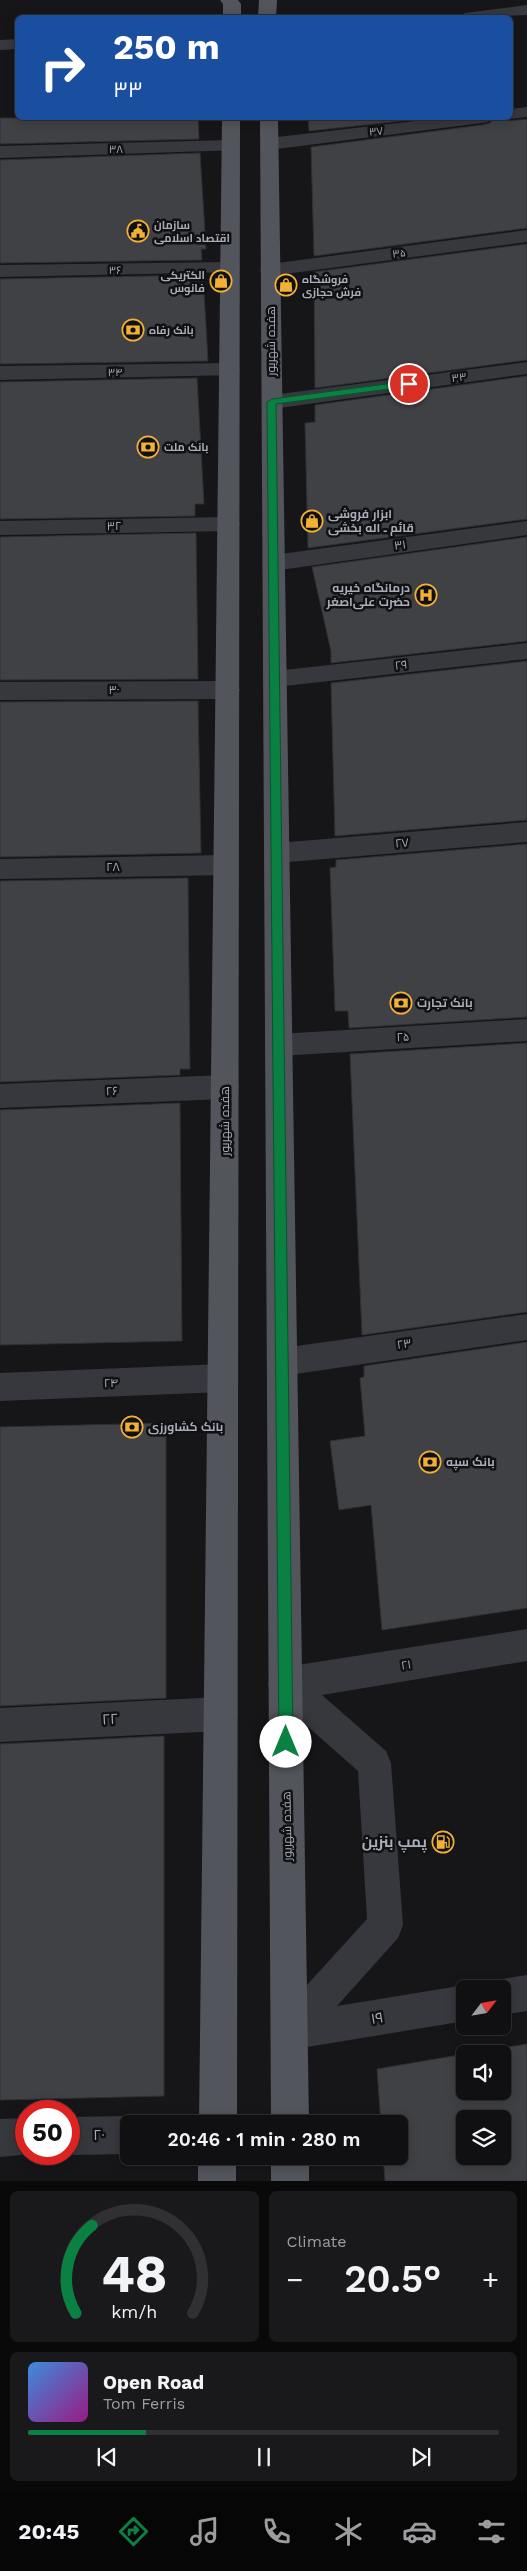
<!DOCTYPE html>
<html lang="en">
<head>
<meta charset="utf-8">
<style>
	body { margin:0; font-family:"Work Sans",Cairo,sans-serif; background:#19191b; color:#f1f3f6; height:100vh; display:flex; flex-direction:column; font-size:19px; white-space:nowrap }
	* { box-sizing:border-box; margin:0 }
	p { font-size:16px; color:#9c9d9f }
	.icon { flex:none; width:28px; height:28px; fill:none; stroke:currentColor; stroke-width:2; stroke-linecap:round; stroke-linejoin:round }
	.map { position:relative; height:2181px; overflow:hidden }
	.sheet { display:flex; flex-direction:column; gap:10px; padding:10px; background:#09090a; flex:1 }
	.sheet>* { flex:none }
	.top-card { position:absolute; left:15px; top:15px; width:498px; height:105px; border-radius:8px; box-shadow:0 2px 12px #0003,0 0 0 1px #303032; background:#1a4fa0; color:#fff; overflow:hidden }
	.needle { width:32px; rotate:59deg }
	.fabs { position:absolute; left:456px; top:1980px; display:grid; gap:10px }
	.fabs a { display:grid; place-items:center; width:55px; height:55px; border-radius:8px; background:#101012; box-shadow:0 2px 12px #0003,0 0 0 1px #303032; font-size:25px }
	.speed { position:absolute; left:15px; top:2100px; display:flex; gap:10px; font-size:25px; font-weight:700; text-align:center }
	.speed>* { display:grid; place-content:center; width:65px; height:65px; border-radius:50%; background:#101012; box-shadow:0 2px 12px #0003,0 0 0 1px #303032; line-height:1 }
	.speed .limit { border:8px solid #d22; background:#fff; color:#111 }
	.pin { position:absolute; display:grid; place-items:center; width:42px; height:42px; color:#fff; margin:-21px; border:2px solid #fff; border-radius:50%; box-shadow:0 1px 5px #0007 }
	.me { position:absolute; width:55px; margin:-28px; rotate:0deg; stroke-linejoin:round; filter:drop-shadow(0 0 4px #0008) }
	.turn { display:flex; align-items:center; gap:18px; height:105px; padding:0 15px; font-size:22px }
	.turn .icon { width:65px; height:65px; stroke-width:2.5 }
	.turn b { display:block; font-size:35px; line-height:42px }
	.big { font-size:38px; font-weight:600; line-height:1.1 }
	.sheet .widget { flex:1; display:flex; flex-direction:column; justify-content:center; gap:8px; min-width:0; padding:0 18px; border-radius:8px; background:#19191b }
	.sheet .dial { align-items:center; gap:0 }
	.dial svg { height:130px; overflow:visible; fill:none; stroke:#303032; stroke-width:7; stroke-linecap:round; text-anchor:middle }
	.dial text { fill:#f1f3f6; stroke:none }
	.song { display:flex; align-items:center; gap:15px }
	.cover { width:60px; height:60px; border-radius:8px; background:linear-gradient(135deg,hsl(210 70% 55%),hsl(310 70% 35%)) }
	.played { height:5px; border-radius:2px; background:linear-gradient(90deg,#0b8043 25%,#303032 25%) }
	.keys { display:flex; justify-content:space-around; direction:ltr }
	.heat { display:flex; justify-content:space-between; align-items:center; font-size:28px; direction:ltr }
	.sheet .tiles { flex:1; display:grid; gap:10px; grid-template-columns:1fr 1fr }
	.widget:last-child { grid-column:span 2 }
	.trip { position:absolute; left:120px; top:2115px; width:288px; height:50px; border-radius:8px; background:#101012; box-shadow:0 2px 12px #0003,0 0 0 1px #303032; font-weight:600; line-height:50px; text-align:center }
	.menu { display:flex; height:80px; justify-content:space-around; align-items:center; background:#060607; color:#9c9d9f }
	.menu .icon { width:35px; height:35px }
	.menu .on { color:#0b8043 }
	.menu b { font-size:22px; color:#f1f3f6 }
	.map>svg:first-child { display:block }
	.building { fill:#404145; stroke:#303034; fill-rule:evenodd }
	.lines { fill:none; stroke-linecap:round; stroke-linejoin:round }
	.minor { fill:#37383d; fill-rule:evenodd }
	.major { fill:#53555c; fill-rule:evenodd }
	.route { fill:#0b8043; stroke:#07532c }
	.labels { text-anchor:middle; stroke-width:5; stroke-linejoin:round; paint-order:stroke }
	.far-street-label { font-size:11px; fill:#a8adb8; stroke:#111113 }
	.far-poi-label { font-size:11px; font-weight:bold; fill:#a8adb8; stroke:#111113; text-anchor:start }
	.street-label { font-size:12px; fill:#a8adb8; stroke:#111113 }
	.poi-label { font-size:12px; font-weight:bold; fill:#a8adb8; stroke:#111113; text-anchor:start }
	.near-street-label { font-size:15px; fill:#a8adb8; stroke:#111113 }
	.near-poi-label { font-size:15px; font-weight:bold; fill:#a8adb8; stroke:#111113; text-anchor:end }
</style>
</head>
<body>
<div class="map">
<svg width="527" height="2181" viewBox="0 0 527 2181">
	<rect width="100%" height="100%" fill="#161618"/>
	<!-- building -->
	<g class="building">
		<path d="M0 118H198L199 139 0 144Z"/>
		<path d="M308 118H429L309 131Z"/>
		<path d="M493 118H501L510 121 527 119V228L314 256 311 147 482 125 490 123Z"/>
		<path d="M200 153 206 249H201L202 260 0 263V160Z"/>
		<path d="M527 244V360L315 388 314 272Z"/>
		<path d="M203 275 208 361 0 364V279Z"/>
		<path d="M527 376V519L308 548 305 423 315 422V405Z"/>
		<path d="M197 378 204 504H195V516L0 519V382Z"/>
		<path d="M196 533 198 679 0 680V537Z"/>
		<path d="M527 537V641L331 663V651L312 567Z"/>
		<path d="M527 661V820L335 836 331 683Z"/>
		<path d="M198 701 201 853 0 857V702Z"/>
		<path d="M527 844V1017L349 1028 348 1011H335L330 868 336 867V860Z"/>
		<path d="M188 878 190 1069H180V1075L0 1082V881Z"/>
		<path d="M527 1043V1312L362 1335 350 1054Z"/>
		<path d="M180 1103 182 1341 0 1345V1110Z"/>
		<path d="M527 1342V1608L382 1630 371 1505 339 1510 330 1441 365 1436 360 1378 364 1377V1366Z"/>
		<path d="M166 1423V1698L0 1706V1427Z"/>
		<path d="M164 1736V2096L0 2100V1744Z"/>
		<path d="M527 2044V2181H385L383 2156H399V2124H381L377 2069 465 2054V2091H502V2054H466ZM465 2119H502V2156H465Z"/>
	</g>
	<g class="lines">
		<!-- minor -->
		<g class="minor">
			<path d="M527 5V15L457 18 465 13Z"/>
			<path d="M18 39V49L0 50V40Z"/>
			<path d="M527 107V117L510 119 503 118H510V109Z"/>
			<path d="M441 118H491L488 122 482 123 269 150 262 148 260 144 262 140 269 138Z"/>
			<path d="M231 140 238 142 240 146 238 150 0 158V146Z"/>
			<path d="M527 230V242L270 276 263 274 260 270 263 266 270 264Z"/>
			<path d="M230 262 237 264 240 268 237 272 0 277V265Z"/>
			<path d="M527 362V374L272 409 265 407 262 402 265 397 272 395Z"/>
			<path d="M230 363 237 365 240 370 237 375 0 380V366Z"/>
			<path d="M229 517 237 519 240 524 237 529 229 531 0 535V521Z"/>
			<path d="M527 521V535L273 571 265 568 262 563 265 558 273 555Z"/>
			<path d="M527 643V659L275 687 267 685 263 679 267 673 275 671Z"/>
			<path d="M228 681 236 684 240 690 236 696 228 699 0 700V682Z"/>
			<path d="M527 822V842L277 863 268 860 264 853 268 846 277 843Z"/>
			<path d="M226 855 235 858 239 865 235 872 226 875 0 879V859Z"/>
			<path d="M527 1019V1041L279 1056 269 1053 265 1045 269 1037 279 1034Z"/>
			<path d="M225 1075 235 1079 239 1087 235 1095 225 1099 0 1108V1084Z"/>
			<path d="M527 1314V1340L282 1376 271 1372 267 1362 271 1352 282 1348Z"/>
			<path d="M223 1364 234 1368 238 1378 234 1388 223 1392 0 1401V1373Z"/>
			<path d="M527 1629V1661L322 1695 386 1751 391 1763 403 1925 398 1938 337 2006 465 1985 474 1989H465V2021L289 2050 276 2045 271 2032 276 2019 367 1919 358 1771 273 1696 268 1684 273 1672 285 1667Z"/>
			<path d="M221 1697 233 1702 238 1714 233 1726 221 1731 0 1742V1708Z"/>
			<path d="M527 1975V2011L502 2015V1989H487L489 1984 502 1979Z"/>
			<path d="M129 2116 143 2124H129V2154L69 2155 67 2154H69V2117Z"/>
			<path d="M26 2118V2154H31L0 2157V2119Z"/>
		</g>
		<!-- major -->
		<g class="major">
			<path d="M220 0H238L241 4V18H223V4Z"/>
			<path d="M259 0H277L276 18H258Z"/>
			<path d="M222 118H240L237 2124H199Z"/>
			<path d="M260 118H278L309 2124H271Z"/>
			<rect x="198" y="2156" width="38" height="25"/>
			<rect x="271" y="2156" width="38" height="25"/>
		</g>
	</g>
	<!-- route -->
	<path class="route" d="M409 381 413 384 412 386 276 404 293 1742 291 1747 286 1749 281 1747 279 1742 267 402 272 399Z"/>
	<!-- icons -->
	<defs>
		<g id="civic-ring" transform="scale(1.125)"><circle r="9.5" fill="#111113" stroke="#f2b134" stroke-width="1.5"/><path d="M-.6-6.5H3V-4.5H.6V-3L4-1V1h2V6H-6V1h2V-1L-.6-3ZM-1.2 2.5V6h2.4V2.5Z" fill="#f2b134"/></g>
		<g id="shop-ring" transform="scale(1.125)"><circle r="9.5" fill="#111113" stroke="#f2b134" stroke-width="1.5"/><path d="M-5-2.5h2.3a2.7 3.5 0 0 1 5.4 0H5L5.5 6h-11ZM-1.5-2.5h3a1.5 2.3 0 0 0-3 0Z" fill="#f2b134"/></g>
		<g id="bank-ring" transform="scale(1.125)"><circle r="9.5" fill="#111113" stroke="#f2b134" stroke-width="1.5"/><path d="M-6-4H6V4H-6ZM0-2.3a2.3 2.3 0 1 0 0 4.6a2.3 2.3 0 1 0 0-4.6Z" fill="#f2b134"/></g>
		<g id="hospital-ring" transform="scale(1.125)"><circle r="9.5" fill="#111113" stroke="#f2b134" stroke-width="1.5"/><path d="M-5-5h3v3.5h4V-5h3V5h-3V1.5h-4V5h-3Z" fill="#f2b134"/></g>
		<g id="fuel-ring" transform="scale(1.125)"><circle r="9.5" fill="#111113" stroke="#f2b134" stroke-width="1.5"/><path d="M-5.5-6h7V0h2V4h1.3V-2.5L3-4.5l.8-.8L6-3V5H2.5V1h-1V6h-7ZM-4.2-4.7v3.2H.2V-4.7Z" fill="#f2b134"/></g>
	</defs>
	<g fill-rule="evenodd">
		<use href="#civic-ring" x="138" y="231"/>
		<use href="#shop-ring" x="221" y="281"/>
		<use href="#shop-ring" x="286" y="285"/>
		<use href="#bank-ring" x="133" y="330"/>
		<use href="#bank-ring" x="148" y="447"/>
		<use href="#shop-ring" x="312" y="521"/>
		<use href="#hospital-ring" x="426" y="595"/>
		<use href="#bank-ring" x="401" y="1003"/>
		<use href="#bank-ring" x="132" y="1427"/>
		<use href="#bank-ring" x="430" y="1462"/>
		<use href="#fuel-ring" x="443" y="1842"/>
	</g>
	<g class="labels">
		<!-- far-street labels -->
		<g class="far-street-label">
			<text transform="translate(376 131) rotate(-7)" y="4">۳۷</text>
			<text transform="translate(116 149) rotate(-1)" y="4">۳۸</text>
			<text transform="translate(399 253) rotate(-7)" y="4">۳۵</text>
			<text transform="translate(115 270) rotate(-1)" y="4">۳۶</text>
			<text transform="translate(115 372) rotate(-1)" y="4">۳۴</text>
			<text transform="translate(459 377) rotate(-7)" y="4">۳۳</text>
		</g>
		<!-- far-poi labels -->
		<g class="far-poi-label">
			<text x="154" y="229">سازمان<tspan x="154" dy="13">اقتصاد اسلامی</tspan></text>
			<text x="205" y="279" text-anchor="end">الکتریکی<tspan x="205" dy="13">فانوس</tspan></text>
			<text x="302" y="283">فروشگاه<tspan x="302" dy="13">فرش حجازی</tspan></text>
			<text x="149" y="334">بانک رفاه</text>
			<text x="164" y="451">بانک ملت</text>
		</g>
		<!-- street labels -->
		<g class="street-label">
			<text transform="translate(271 341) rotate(-90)" y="4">هفده شهریور</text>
			<text transform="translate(114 526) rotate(-1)" y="4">۳۲</text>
			<text transform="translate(400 545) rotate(-8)" y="4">۳۱</text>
			<text transform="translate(401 665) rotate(-6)" y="4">۲۹</text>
			<text x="114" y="694">۳۰</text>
			<text transform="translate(402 843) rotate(-5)" y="4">۲۷</text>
			<text transform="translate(113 867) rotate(-1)" y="4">۲۸</text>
			<text transform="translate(403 1037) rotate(-3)" y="4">۲۵</text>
			<text transform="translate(112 1091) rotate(-2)" y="4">۲۶</text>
			<text transform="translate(225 1121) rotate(-90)" y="4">هفده شهریور</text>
			<text transform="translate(404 1344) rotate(-8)" y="4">۲۳</text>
			<text transform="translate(111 1383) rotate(-2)" y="4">۲۴</text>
			<text transform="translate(406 1665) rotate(-9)" y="4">۲۱</text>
			<text transform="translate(287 1826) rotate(-91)" y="4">هفده شهریور</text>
		</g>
		<!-- poi labels -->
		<g class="poi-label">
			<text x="328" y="518">ابزار فروشی<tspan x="328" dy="14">قائم ـ اله بخشی</tspan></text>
			<text x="410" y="592" text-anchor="end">درمانگاه خیریه<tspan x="410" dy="14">حضرت علی‌اصغر</tspan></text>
			<text x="417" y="1007">بانک تجارت</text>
			<text x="148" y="1431">بانک کشاورزی</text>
			<text x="446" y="1466">بانک سپه</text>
		</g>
		<!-- near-street labels -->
		<g class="near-street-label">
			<text transform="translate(110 1719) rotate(-3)" y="5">۲۲</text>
			<text transform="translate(377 2018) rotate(-9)" y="5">۱۹</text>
			<text transform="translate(99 2135) rotate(-1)" y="5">۲۰</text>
		</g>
		<!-- near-poi labels -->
		<g class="near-poi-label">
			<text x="427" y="1847">پمپ بنزین</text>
		</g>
	</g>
</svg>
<div class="fabs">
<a><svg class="needle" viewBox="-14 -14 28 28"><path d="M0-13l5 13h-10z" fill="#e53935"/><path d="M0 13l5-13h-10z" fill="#9c9d9f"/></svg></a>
<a><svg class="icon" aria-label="sound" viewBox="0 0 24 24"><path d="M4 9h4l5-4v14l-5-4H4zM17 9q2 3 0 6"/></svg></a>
<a><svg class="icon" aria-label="layers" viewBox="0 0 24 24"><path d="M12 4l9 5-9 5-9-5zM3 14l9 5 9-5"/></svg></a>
</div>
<div class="speed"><div class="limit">50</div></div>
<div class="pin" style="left:409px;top:384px;background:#d93025"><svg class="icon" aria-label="arrive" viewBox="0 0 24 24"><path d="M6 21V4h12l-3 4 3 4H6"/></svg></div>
<svg class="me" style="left:286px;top:1742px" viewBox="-20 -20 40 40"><circle r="19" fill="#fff"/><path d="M0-13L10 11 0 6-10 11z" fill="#0b8043"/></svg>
<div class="trip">20:46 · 1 min · 280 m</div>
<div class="top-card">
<div class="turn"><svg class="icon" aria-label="right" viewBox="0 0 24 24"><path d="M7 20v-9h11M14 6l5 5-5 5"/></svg><div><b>250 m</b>۳۳</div></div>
</div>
</div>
<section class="sheet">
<div class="tiles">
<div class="widget dial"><svg viewBox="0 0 100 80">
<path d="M14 69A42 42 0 1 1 86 69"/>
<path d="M14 69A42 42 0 0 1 24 15" stroke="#0b8043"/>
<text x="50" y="56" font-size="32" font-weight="700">48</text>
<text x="50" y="72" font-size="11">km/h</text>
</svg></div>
<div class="widget"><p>Climate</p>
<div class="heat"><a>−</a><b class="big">20.5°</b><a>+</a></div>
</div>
<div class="widget">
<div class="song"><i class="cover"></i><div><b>Open Road</b><p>Tom Ferris</p></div></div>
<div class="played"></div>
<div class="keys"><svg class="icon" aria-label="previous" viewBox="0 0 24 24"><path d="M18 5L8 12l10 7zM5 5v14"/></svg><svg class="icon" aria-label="pause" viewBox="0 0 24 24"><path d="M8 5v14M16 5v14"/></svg><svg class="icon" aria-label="next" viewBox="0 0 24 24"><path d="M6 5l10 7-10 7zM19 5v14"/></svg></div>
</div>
</div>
</section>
<nav class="menu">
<b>20:45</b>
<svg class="icon on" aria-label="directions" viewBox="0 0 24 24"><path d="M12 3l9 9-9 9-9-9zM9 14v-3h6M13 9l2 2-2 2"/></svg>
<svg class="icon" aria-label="music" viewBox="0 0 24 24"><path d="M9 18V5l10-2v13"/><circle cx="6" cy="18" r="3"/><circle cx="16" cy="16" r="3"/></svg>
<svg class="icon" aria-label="phone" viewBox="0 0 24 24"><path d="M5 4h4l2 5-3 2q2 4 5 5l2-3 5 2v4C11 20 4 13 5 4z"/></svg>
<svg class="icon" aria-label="climate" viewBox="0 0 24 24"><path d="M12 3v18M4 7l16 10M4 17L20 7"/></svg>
<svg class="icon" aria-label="car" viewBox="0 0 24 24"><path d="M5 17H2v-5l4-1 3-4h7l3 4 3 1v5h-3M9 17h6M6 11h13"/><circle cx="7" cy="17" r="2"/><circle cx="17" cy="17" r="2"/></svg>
<svg class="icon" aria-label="filters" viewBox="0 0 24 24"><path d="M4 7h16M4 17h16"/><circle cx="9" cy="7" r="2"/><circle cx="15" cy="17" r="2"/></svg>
</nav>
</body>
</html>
